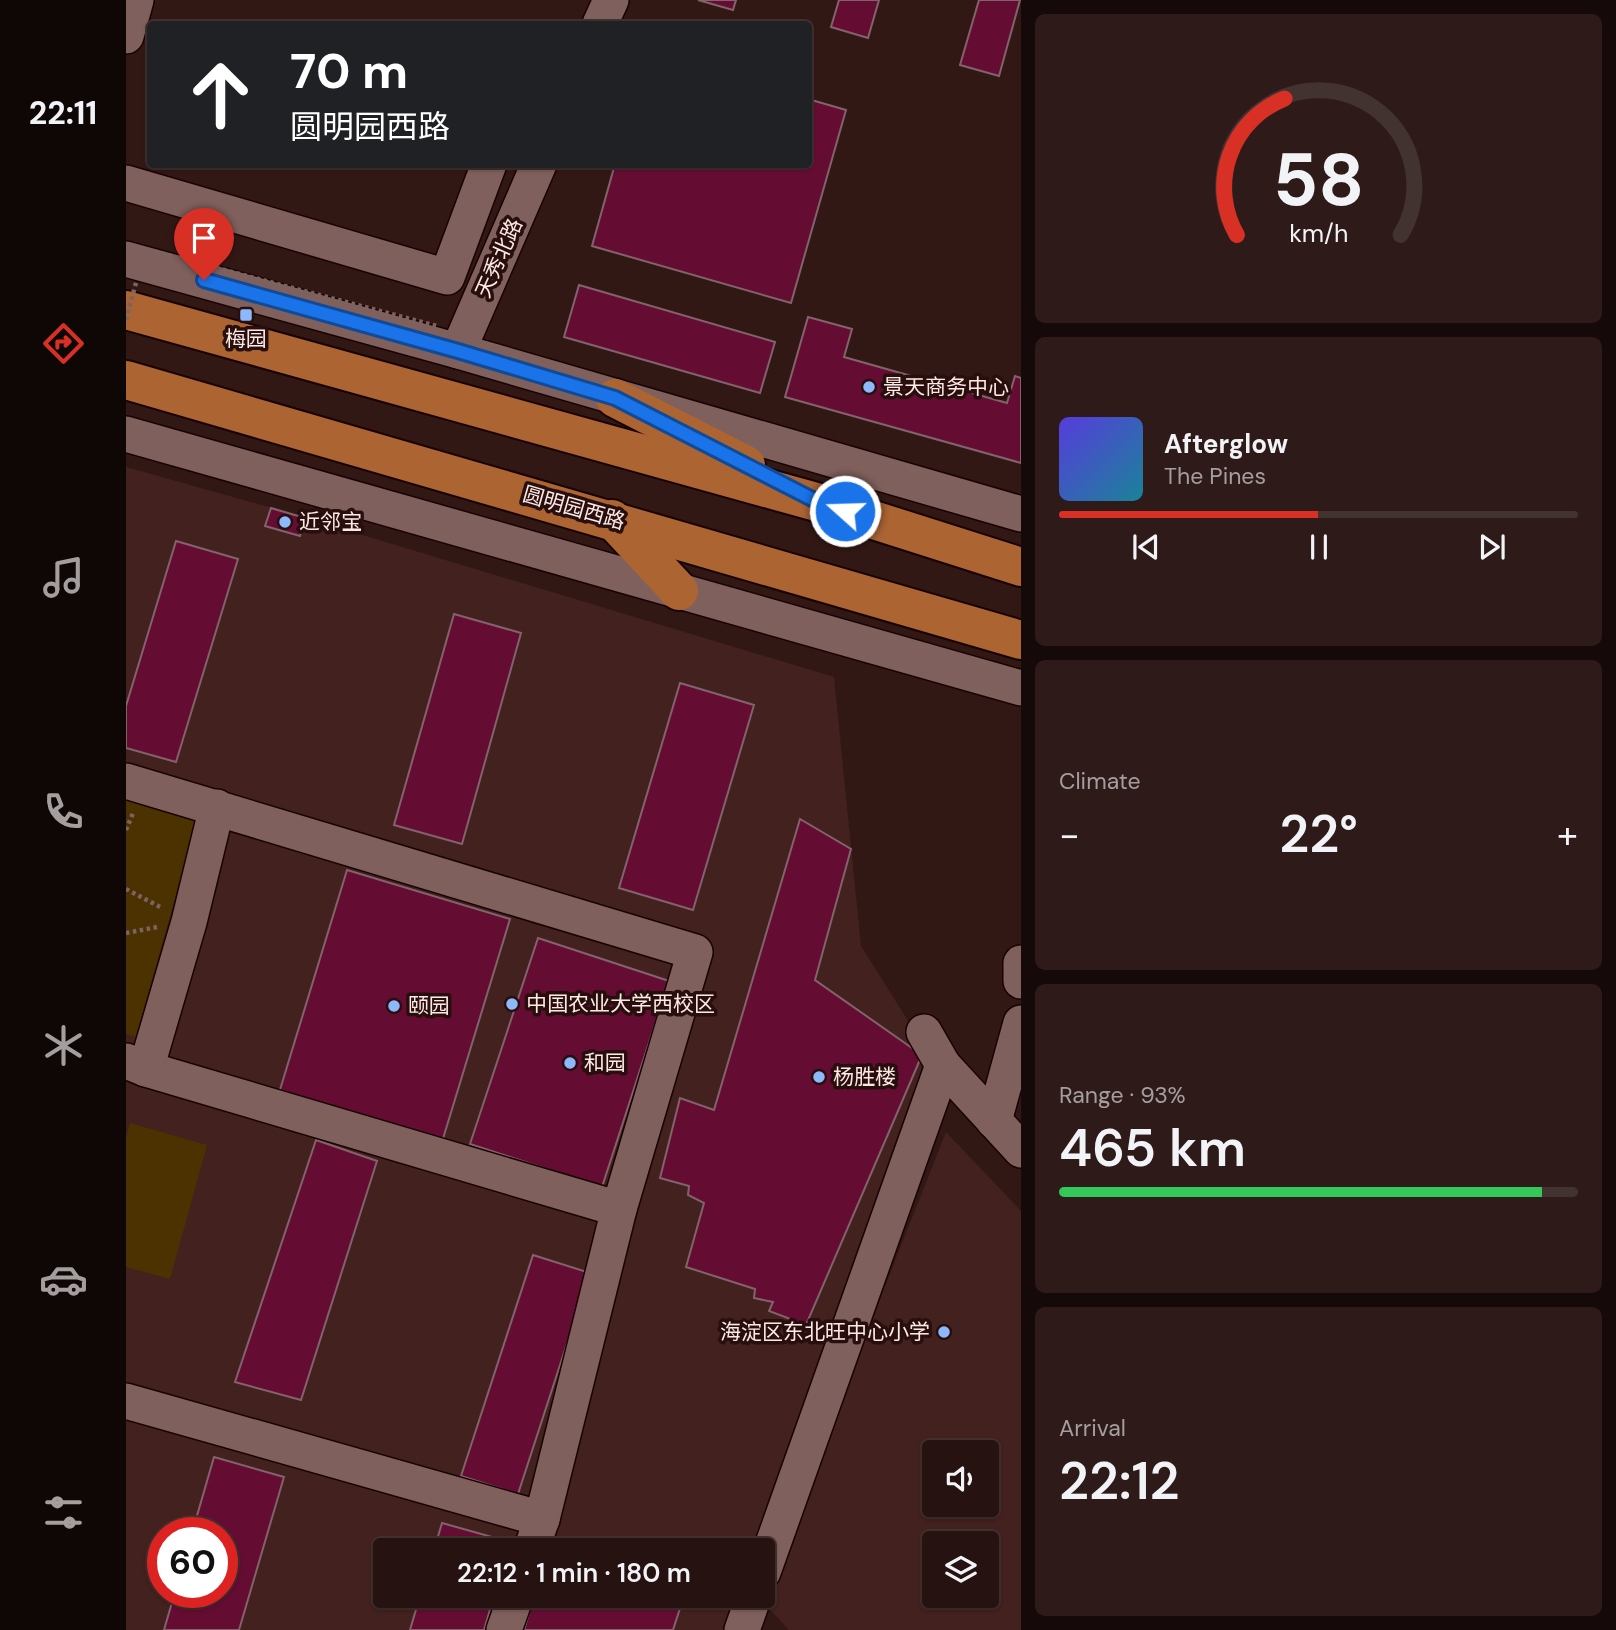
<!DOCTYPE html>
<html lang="en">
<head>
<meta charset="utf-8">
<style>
	body { margin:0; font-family:"DM Sans","Noto Sans SC",sans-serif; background:#2e1b19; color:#f1f3f6; height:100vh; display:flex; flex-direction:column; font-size:26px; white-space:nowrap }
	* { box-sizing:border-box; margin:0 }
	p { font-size:23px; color:#a49e9f }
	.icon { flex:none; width:38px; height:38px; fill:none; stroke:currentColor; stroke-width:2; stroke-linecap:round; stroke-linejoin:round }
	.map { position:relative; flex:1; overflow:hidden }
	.details { display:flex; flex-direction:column; gap:14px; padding:14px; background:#150a09; width:595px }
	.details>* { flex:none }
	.hud { position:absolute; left:21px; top:21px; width:665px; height:147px; border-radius:7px; box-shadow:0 2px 5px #0004,0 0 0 2px #423230; background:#202124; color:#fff; overflow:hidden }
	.tools { position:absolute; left:796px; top:1440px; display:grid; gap:14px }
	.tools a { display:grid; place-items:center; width:77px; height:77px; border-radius:7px; background:#261210; box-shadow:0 2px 5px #0004,0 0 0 2px #423230; font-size:35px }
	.speed { position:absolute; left:21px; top:1517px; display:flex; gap:14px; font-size:35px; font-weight:700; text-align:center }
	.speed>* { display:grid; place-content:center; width:91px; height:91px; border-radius:50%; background:#261210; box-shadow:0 2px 5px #0004,0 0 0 2px #423230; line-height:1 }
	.speed .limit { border:10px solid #d22; background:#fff; color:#111 }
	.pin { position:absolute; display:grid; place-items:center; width:60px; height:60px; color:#fff; margin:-72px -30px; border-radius:50% 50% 50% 0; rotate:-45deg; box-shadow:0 0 7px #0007 }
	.pin .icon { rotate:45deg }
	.me { position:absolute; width:77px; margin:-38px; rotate:290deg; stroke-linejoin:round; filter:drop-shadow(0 0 5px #0008) }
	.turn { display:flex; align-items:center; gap:24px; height:147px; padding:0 28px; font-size:32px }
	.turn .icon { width:91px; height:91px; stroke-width:2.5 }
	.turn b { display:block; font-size:49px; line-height:60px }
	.big { font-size:52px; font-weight:600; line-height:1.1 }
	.details .widget { flex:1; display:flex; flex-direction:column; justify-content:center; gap:10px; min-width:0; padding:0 24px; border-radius:10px; background:#2e1b19 }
	.details .dial { align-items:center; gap:0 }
	.dial svg { height:182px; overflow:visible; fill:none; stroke:#423230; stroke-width:7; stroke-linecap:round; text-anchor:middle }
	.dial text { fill:#f1f3f6; stroke:none }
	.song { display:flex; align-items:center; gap:21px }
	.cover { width:84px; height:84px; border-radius:10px; background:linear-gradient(135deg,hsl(250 70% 55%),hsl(190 70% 35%)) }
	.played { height:7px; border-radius:4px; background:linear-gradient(90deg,#d93025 50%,#423230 50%) }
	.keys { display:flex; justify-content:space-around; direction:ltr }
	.heat { display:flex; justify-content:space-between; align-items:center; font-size:38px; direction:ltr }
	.charge { height:10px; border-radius:5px; background:linear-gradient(90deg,#34c759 93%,#423230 0) }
	.trip { position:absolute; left:247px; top:1538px; width:402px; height:70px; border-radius:7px; background:#261210; box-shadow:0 2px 5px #0004,0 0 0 2px #423230; font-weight:600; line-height:70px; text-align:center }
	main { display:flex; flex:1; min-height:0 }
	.dock { display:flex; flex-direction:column; width:126px; justify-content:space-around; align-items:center; background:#0f0706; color:#a49e9f }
	.dock .icon { width:49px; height:49px }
	.dock .on { color:#d93025 }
	.dock b { font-size:32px; color:#f1f3f6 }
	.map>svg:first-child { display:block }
	.built { fill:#42211e; fill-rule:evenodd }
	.green { fill:#4c3200 }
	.building { fill:#650c33; stroke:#82636b; stroke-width:2 }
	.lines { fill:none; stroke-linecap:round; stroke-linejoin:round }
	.minor-casing { stroke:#180303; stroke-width:38 }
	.major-casing { stroke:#180303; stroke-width:42 }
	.path { stroke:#7b6360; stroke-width:4.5; stroke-dasharray:3.5 3.5; stroke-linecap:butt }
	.minor { stroke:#7f605c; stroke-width:35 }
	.major { stroke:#ac6433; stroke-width:38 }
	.path-bridge { stroke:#7b6360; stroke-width:4.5; stroke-dasharray:3.5 3.5; stroke-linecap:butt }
	.route-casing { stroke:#114b97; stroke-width:18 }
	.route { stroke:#1a73e8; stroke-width:12 }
	.poi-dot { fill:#8db9fc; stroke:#280f0d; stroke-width:2.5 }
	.labels { text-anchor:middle; stroke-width:7; stroke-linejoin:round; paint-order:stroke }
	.street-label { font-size:21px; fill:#fce9e6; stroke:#280f0d }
	.poi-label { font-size:21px; fill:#fce9e6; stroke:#280f0d; text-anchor:start }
</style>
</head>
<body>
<main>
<nav class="dock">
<b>22:11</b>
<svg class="icon on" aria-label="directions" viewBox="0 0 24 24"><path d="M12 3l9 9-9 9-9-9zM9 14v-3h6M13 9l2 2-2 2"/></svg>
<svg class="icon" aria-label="music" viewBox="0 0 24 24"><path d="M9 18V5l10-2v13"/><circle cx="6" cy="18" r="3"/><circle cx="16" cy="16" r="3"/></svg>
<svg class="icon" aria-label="phone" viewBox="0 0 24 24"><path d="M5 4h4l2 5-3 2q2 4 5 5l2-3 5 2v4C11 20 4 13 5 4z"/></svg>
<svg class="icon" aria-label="climate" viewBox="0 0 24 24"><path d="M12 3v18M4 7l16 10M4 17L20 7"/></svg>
<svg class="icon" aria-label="car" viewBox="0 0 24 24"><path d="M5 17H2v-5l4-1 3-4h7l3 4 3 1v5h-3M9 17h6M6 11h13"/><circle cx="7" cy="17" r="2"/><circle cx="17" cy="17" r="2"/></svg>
<svg class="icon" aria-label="filters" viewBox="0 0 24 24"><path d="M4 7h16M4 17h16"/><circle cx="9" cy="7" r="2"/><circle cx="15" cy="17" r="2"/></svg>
</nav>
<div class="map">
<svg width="895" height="1630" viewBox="0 0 895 1630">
	<rect width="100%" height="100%" fill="#321815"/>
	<!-- built -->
	<g class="built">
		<path d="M0 467 157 511 708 677 735 946 808 1062 631 1550H259V1596H615L602 1630H0ZM37 1533H96V1592H37Z"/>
		<path d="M820 1132 895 1211V1630H663L635 1600ZM808 1452H861V1505H808ZM808 1544H861V1596H808Z"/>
	</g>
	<!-- green -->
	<g class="green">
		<path d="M0 796 72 816 10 1037 0 1034Z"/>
		<path d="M4 1123 81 1145 44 1279 0 1267V1138Z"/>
	</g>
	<!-- building -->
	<g class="building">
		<path d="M572 0H610L607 10Z"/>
		<path d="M713 0H753L742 38 705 27Z"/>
		<path d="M853 0H894L873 76 834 65Z"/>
		<path d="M682 99 720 110 665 303 466 246 489 164H682Z"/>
		<path d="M453 285 649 342 634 393 438 337Z"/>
		<path d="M682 317 726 329 718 357 881 403 889 376 895 378V463L659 397Z"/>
		<path d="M145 508 179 518 174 536 139 526Z"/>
		<path d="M50 541 112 559 50 762 0 748V706Z"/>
		<path d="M328 614 395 633 336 844 268 825Z"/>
		<path d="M554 683 628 705 567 910 493 888Z"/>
		<path d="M674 819 725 849 689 980 796 1055 680 1325 643 1311 647 1302 628 1298 629 1289 560 1267 578 1203 562 1195 563 1186 534 1178 554 1098 588 1110Z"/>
		<path d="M221 870 384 919 316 1142 153 1093Z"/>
		<path d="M412 938 543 981 476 1187 344 1144Z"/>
		<path d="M190 1140 251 1161 175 1400 109 1382Z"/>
		<path d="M407 1255 464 1273 392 1494 335 1476Z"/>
		<path d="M88 1457 158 1477 113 1630H38L49 1592H96V1533H66Z"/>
		<path d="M316 1523 384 1542 381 1550H308Z"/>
		<path d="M294 1596H368L358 1630H284Z"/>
		<path d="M408 1596H558L547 1630H398Z"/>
	</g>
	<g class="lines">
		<!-- minor casing -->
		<g class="minor-casing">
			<g id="minor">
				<path d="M474 24 485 0"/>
				<path d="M0 36 10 0"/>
				<path d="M0 183 321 277 363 164"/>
				<path d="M0 259 332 351 895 514"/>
				<path d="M332 351 413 164"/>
				<path d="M0 434 895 688"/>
				<path d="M0 781 569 952 493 1209"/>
				<path d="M895 963V981"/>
				<path d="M798 1032 817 1065 895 1150"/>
				<path d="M0 1061 20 1069 493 1209 416 1519"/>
				<path d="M20 1069 63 922 91 807"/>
				<path d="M868 1121 895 1023"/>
				<path d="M0 1401 416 1519 405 1550"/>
				<path d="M637 1572 817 1065"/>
				<path d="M378 1630 390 1596"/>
				<path d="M616 1630 628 1596"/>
			</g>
		</g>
		<!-- major casing -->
		<g class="major-casing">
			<g id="major">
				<path d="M0 310 694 503 895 567"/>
				<path d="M0 380 895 640"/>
				<path d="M489 398 620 465"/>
				<path d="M486 519 553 591"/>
			</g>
		</g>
		<!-- path -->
		<g class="path">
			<path d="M0 830 7 813"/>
			<path d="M0 889 36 908"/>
			<path d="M0 933 31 927"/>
		</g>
		<!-- minor -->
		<use href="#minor" class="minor"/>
		<!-- major -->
		<use href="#major" class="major"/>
		<!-- path-bridge -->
		<path class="path-bridge" d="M0 320 19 249 311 326"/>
	</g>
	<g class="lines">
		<!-- route casing -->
		<g class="route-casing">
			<path id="route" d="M78 280 332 351 489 398 694 503 719 511"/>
		</g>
		<!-- route -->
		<use href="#route" class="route"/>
	</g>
	<!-- markers -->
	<g class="poi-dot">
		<rect x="113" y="308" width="14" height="14" rx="3.5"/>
		<circle cx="743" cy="387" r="7"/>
		<circle cx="159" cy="522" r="7"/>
		<circle cx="386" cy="1004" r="7"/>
		<circle cx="268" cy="1006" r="7"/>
		<circle cx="444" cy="1063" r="7"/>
		<circle cx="693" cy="1077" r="7"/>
		<circle cx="818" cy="1332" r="7"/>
	</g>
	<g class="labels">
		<!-- street labels -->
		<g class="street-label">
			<text transform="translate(373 258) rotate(-66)" y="7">天秀北路</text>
			<text transform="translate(448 508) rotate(16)" y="7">圆明园西路</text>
		</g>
		<!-- poi labels -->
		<g class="poi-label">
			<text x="120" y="346" text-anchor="middle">梅园</text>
			<text x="757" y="394">景天商务中心</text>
			<text x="173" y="529">近邻宝</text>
			<text x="400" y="1011">中国农业大学西校区</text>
			<text x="282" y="1013">颐园</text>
			<text x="458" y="1070">和园</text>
			<text x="707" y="1084">杨胜楼</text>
			<text x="804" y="1339" text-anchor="end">海淀区东北旺中心小学</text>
		</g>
	</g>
</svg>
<div class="tools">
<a><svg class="icon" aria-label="sound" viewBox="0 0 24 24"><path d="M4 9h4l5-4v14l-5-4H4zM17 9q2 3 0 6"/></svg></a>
<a><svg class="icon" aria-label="layers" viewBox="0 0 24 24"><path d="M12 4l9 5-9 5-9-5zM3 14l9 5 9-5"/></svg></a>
</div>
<div class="speed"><div class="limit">60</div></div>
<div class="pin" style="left:78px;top:280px;background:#d93025"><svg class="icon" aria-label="arrive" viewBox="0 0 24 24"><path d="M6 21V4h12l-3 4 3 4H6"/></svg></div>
<svg class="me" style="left:719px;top:511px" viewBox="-20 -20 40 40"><circle r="17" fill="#1a73e8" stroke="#fff" stroke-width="3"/><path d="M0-11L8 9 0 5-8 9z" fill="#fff"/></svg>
<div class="trip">22:12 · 1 min · 180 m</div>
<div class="hud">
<div class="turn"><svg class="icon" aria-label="ahead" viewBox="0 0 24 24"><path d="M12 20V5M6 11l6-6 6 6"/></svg><div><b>70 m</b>圆明园西路</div></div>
</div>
</div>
<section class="details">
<div class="widget dial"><svg viewBox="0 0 100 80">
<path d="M14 69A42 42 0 1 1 86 69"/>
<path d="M14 69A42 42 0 0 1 35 9" stroke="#d93025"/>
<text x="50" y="56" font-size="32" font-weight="700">58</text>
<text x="50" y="72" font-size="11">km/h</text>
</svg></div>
<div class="widget">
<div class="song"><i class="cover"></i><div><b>Afterglow</b><p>The Pines</p></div></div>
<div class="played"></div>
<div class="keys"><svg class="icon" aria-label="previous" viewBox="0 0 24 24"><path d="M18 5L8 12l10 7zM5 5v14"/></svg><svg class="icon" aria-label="pause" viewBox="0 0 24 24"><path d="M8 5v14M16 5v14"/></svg><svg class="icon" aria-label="next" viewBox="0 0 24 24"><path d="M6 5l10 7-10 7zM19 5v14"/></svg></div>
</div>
<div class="widget"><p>Climate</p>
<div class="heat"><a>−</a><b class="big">22°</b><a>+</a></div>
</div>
<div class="widget"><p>Range · 93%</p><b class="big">465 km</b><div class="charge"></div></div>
<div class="widget"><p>Arrival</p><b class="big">22:12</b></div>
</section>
</main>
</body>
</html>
